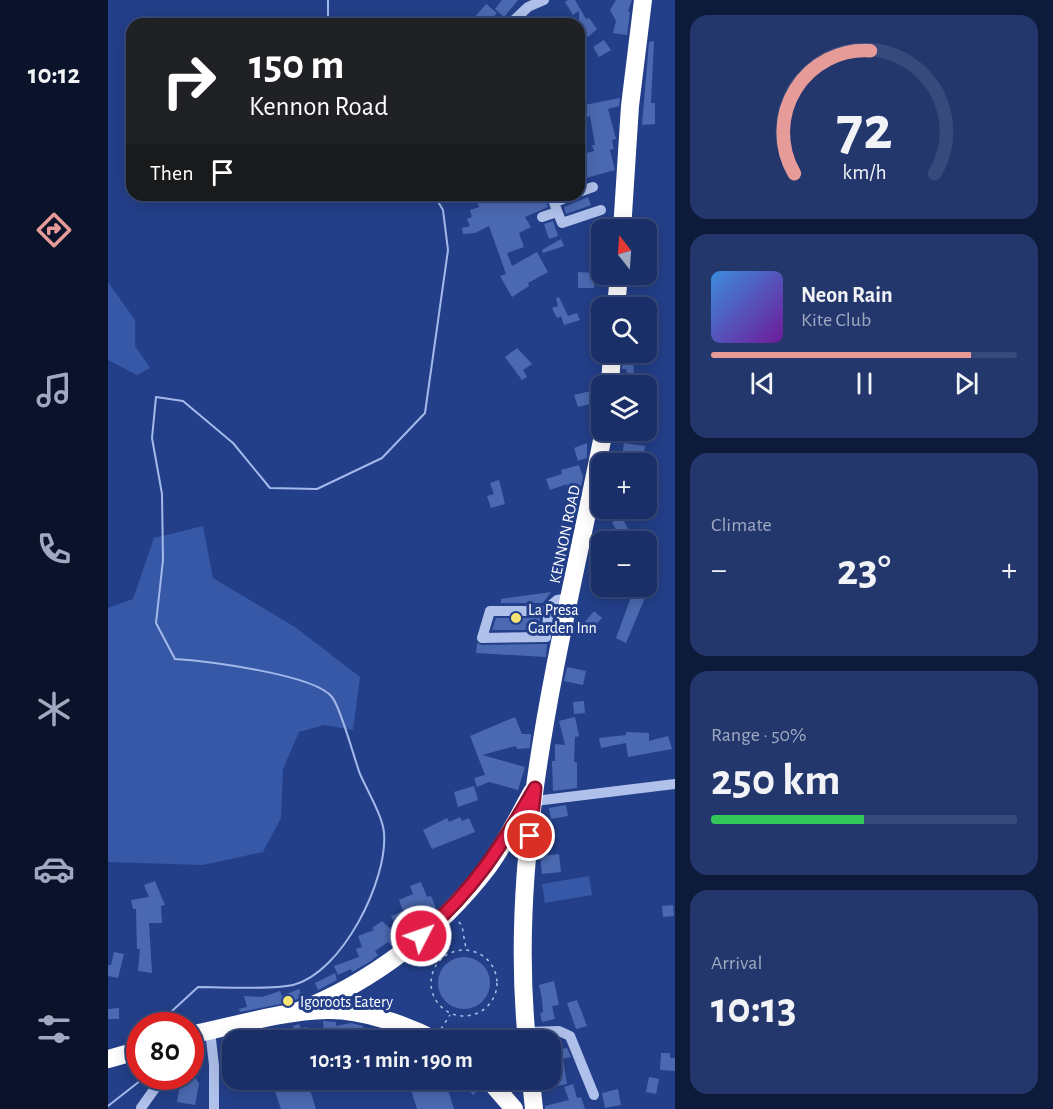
<!DOCTYPE html>
<html lang="en">
<head>
<meta charset="utf-8">
<style>
	body { margin:0; font-family:"Alegreya Sans",sans-serif; background:#23376d; color:#f1f3f6; height:100vh; display:flex; flex-direction:column; font-size:22px; white-space:nowrap }
	* { box-sizing:border-box; margin:0 }
	p { font-size:20px; color:#9fa9c0 }
	.icon { flex:none; width:33px; height:33px; fill:none; stroke:currentColor; stroke-width:2; stroke-linecap:round; stroke-linejoin:round }
	.map { position:relative; flex:1; overflow:hidden }
	.drawer { display:flex; flex-direction:column; gap:15px; padding:15px; background:#0e1a39; width:378px }
	.drawer>* { flex:none }
	.hud { position:absolute; left:18px; top:18px; width:459px; height:183px; border-radius:18px; box-shadow:0 3px 15px #0003,0 0 0 2px #384a7b; background:#202124; color:#fff; overflow:hidden }
	.needle { width:39px; rotate:343deg }
	.fabs { position:absolute; left:483px; top:219px; display:grid; gap:12px }
	.fabs a { display:grid; place-items:center; width:66px; height:66px; border-radius:12px; background:#1a2f67; box-shadow:0 3px 15px #0003,0 0 0 2px #384a7b; font-size:30px }
	.speed { position:absolute; left:18px; top:1012px; display:flex; gap:12px; font-size:30px; font-weight:700; text-align:center }
	.speed>* { display:grid; place-content:center; width:78px; height:78px; border-radius:50%; background:#1a2f67; box-shadow:0 3px 15px #0003,0 0 0 2px #384a7b; line-height:1 }
	.speed .limit { border:9px solid #d22; background:#fff; color:#111 }
	.pin { position:absolute; display:grid; place-items:center; width:51px; height:51px; color:#fff; margin:-26px; border:3px solid #fff; border-radius:50%; box-shadow:0 2px 6px #0007 }
	.me { position:absolute; width:66px; margin:-33px; rotate:49deg; stroke-linejoin:round; filter:drop-shadow(0 0 4px #0008) }
	.turn { display:flex; align-items:center; gap:21px; height:126px; padding:0 24px; font-size:27px }
	.turn .icon { width:78px; height:78px; stroke-width:2.5 }
	.turn b { display:block; font-size:42px; line-height:51px }
	.then { display:flex; align-items:center; height:57px; padding:0 24px; background:#0003; gap:12px; font-size:22px }
	.big { font-size:45px; font-weight:600; line-height:1.1 }
	.drawer .tile { flex:1; display:flex; flex-direction:column; justify-content:center; gap:9px; min-width:0; padding:0 21px; border-radius:18px; background:#23376d }
	.drawer .dial { align-items:center; gap:0 }
	.dial svg { height:156px; overflow:visible; fill:none; stroke:#384a7b; stroke-width:7; stroke-linecap:round; text-anchor:middle }
	.dial text { fill:#f1f3f6; stroke:none }
	.song { display:flex; align-items:center; gap:18px }
	.cover { width:72px; height:72px; border-radius:9px; background:linear-gradient(135deg,hsl(210 70% 55%),hsl(280 70% 35%)) }
	.played { height:6px; border-radius:3px; background:linear-gradient(90deg,#e69b98 85%,#384a7b 85%) }
	.keys { display:flex; justify-content:space-around; direction:ltr }
	.heat { display:flex; justify-content:space-between; align-items:center; font-size:33px; direction:ltr }
	.charge { height:9px; border-radius:4px; background:linear-gradient(90deg,#34c759 50%,#384a7b 0) }
	.trip { position:absolute; left:114px; top:1030px; width:339px; height:60px; border-radius:18px; background:#1a2f67; box-shadow:0 3px 15px #0003,0 0 0 2px #384a7b; font-weight:600; line-height:60px; text-align:center }
	main { display:flex; flex:1; min-height:0 }
	.menu { display:flex; flex-direction:column; width:108px; justify-content:space-around; align-items:center; background:#0a1329; color:#9fa9c0 }
	.menu .icon { width:42px; height:42px }
	.menu .selected { color:#e69b98 }
	.menu b { font-size:27px; color:#f1f3f6 }
	.map>svg:first-child { display:block }
	.green { fill:#3758a6 }
	.lines { fill:none; stroke-linecap:round; stroke-linejoin:round }
	.stream { stroke:#a3b9eb; stroke-width:2 }
	.building { fill:#4b69b1 }
	.path { stroke:#afc0ea; stroke-width:1.5; stroke-dasharray:3 4.5; stroke-linecap:butt }
	.minor { stroke:#afc0ea; stroke-width:10 }
	.highway { stroke:#fff; stroke-width:18 }
	.route-casing { stroke:#92132f; stroke-width:15 }
	.route { stroke:#e11d48; stroke-width:10 }
	.poi-dot { fill:#f5e472; stroke:#233f89; stroke-width:2 }
	.labels { text-anchor:middle; stroke-width:6; stroke-linejoin:round; paint-order:stroke }
	.street-label { font-size:16px; fill:#fff; stroke:#233f89 }
	.poi-label { font-size:16px; fill:#fff; stroke:#233f89; text-anchor:start }
</style>
</head>
<body>
<main>
<nav class="menu">
<b>10:12</b>
<svg class="icon selected" aria-label="directions" viewBox="0 0 24 24"><path d="M12 3l9 9-9 9-9-9zM9 14v-3h6M13 9l2 2-2 2"/></svg>
<svg class="icon" aria-label="music" viewBox="0 0 24 24"><path d="M9 18V5l10-2v13"/><circle cx="6" cy="18" r="3"/><circle cx="16" cy="16" r="3"/></svg>
<svg class="icon" aria-label="phone" viewBox="0 0 24 24"><path d="M5 4h4l2 5-3 2q2 4 5 5l2-3 5 2v4C11 20 4 13 5 4z"/></svg>
<svg class="icon" aria-label="climate" viewBox="0 0 24 24"><path d="M12 3v18M4 7l16 10M4 17L20 7"/></svg>
<svg class="icon" aria-label="car" viewBox="0 0 24 24"><path d="M5 17H2v-5l4-1 3-4h7l3 4 3 1v5h-3M9 17h6M6 11h13"/><circle cx="7" cy="17" r="2"/><circle cx="17" cy="17" r="2"/></svg>
<svg class="icon" aria-label="filters" viewBox="0 0 24 24"><path d="M4 7h16M4 17h16"/><circle cx="9" cy="7" r="2"/><circle cx="15" cy="17" r="2"/></svg>
</nav>
<div class="map">
<svg width="567" height="1109" viewBox="0 0 567 1109">
	<rect width="100%" height="100%" fill="#233f89"/>
	<!-- green -->
	<g class="green">
		<path d="M0 282 27 320V346L42 368 29 375 0 360Z"/>
		<path d="M95 526 105 578 187 627 252 677 245 730 216 725 191 732 175 769 173 818 155 852 95 865 0 862V608L25 599 46 538Z"/>
		<path d="M481 876 484 895 437 903 434 884Z"/>
	</g>
	<g class="lines">
		<!-- stream -->
		<g class="stream">
			<path d="M220 0V24"/>
			<path d="M61 1026 64 1011 90 987C115 987 163 990 185 985 234 973 280 880 276 833 275 817 259 790 252 774 246 758 233 708 224 697 206 674 97 661 67 659L48 623 55 560 54 494 44 438 48 397 75 401 125 443 162 488 209 489 274 458 317 413 340 250 335 210 326 195"/>
			<path d="M0 1106 37 1077"/>
		</g>
	</g>
	<!-- building -->
	<g class="building">
		<path d="M394 0H410L396 17 387 9Z"/>
		<path d="M460 0H467L478 19 481 18 489 29 480 37 471 25V11L465 15 457 2Z"/>
		<path d="M508 0H524L520 11 522 12 519 35 505 33 508 21 502 10Z"/>
		<path d="M378 4 389 13 378 24H361Z"/>
		<path d="M496 40 503 50 491 57 485 47Z"/>
		<path d="M546 41 543 103H547V124L534 125 541 42Z"/>
		<path d="M512 98 511 106 500 109 508 139 504 140 506 149 502 150 507 170 471 180V155L486 151 484 145H487L482 116 474 119 471 106Z"/>
		<path d="M372 195H436L440 207 417 217 423 227 411 233 416 247 399 253 404 266 429 252 440 272 420 283 421 286 404 297 392 276 398 274 381 226 367 233 355 234 354 228 362 226 359 219 364 217 362 210 371 207 368 197Z"/>
		<path d="M480 197 483 205 458 214 456 207Z"/>
		<path d="M445 221 450 236 441 239 436 224Z"/>
		<path d="M453 239 456 246 435 253 434 250Z"/>
		<path d="M470 272 487 273 486 288H470Z"/>
		<path d="M451 297 460 316 469 313 472 320 456 325 453 316 449 318 444 308 450 306 448 298Z"/>
		<path d="M409 348 424 364 415 370 419 377 414 380 397 357Z"/>
		<path d="M515 354H525L526 377 530 386H522L518 369H514Z"/>
		<path d="M483 391 486 403 470 407 466 395Z"/>
		<path d="M479 443V458L470 461 466 448Z"/>
		<path d="M516 443 537 446 534 464H513Z"/>
		<path d="M471 465 475 477 472 491 462 494 459 484 442 490 438 479 454 474 453 470Z"/>
		<path d="M391 480 397 504 383 508 379 496 386 494 382 483Z"/>
		<path d="M514 517 525 539 520 542H514L504 522Z"/>
		<path d="M526 589 539 593 518 643 508 638Z"/>
		<path d="M443 592 435 603H393V599Z"/>
		<path d="M486 611 494 618 484 629 477 622Z"/>
		<path d="M388 618H432L431 630H384Z"/>
		<path d="M369 643 374 645 439 644 438 657 368 653Z"/>
		<path d="M459 667 478 671 475 685 456 681Z"/>
		<path d="M476 701 477 713 466 714 465 702Z"/>
		<path d="M407 717 414 734H423L422 748 409 749 408 746 374 755 417 767 410 790 381 782 369 787 366 778 377 775 362 736Z"/>
		<path d="M467 717 471 736 467 737 466 762H469V788L445 791 444 761H447V744L457 745 451 721Z"/>
		<path d="M518 732 541 733V741L560 736 564 749 520 757 518 743 493 748 491 738 518 735Z"/>
		<path d="M366 786 370 800 350 807 346 792Z"/>
		<path d="M458 805 460 816 443 819 441 808Z"/>
		<path d="M352 817 354 821 361 818 367 832 324 849 315 830 339 818 341 822Z"/>
		<path d="M451 854 453 872 434 874 432 856Z"/>
		<path d="M47 881 57 905 53 906 54 923H41L44 973 30 971 32 949H29L28 909H25L23 900 41 897 36 885Z"/>
		<path d="M313 882 319 897 323 896 328 908 311 914 312 923 290 932 283 916 295 911 291 900 305 894 302 886Z"/>
		<path d="M565 905 566 916 555 917 554 906Z"/>
		<path d="M274 921 287 933 283 935 289 942 283 946 280 942 267 951 270 955 263 961 244 972 243 969 230 975 226 966 251 957 248 949 254 947 250 936 266 930 264 928Z"/>
		<path d="M6 952 16 954 10 978 0 976V965H3Z"/>
		<circle cx="356" cy="983" r="26"/>
		<path d="M227 973 229 980 210 990 207 983Z"/>
		<path d="M446 981 451 1005 444 1006 447 1019 434 1022 432 1013 435 1012 434 999 431 985Z"/>
		<path d="M191 989 194 997 183 1002 132 1012 131 1009 139 1007 136 996 154 997 172 991 174 996Z"/>
		<path d="M469 1000 479 1026 468 1029 459 1003Z"/>
		<path d="M11 1008V1019H0V1009Z"/>
		<path d="M215 1021 228 1022V1026L243 1023 255 1026 254 1034 264 1041 230 1039 231 1041H189L185 1026 191 1024 193 1028 199 1027 201 1033H216Z"/>
		<path d="M152 1032 154 1040 128 1041V1040Z"/>
		<path d="M442 1039H446L448 1050 459 1048 463 1057 455 1059 459 1084 444 1087Z"/>
		<path d="M90 1051 94 1063 82 1067V1054Z"/>
		<path d="M553 1053H562V1058H567V1071L552 1070Z"/>
		<path d="M62 1077H87L91 1084 87 1105 69 1102 73 1079 60 1088 58 1085Z"/>
		<path d="M541 1077 551 1079 548 1094 538 1092Z"/>
		<path d="M135 1080H160V1081L138 1089Z"/>
		<path d="M163 1080H213V1083L201 1086 208 1109H173Z"/>
		<path d="M300 1080H337L346 1109H309Z"/>
		<path d="M352 1080H365L373 1088 365 1095Z"/>
		<path d="M465 1084 469 1098 473 1097 477 1109H437V1106L461 1100 456 1087Z"/>
		<path d="M510 1089 513 1105 497 1108 494 1093Z"/>
	</g>
	<g class="lines">
		<!-- path -->
		<g class="path">
			<path d="M351 922 354 926 358 949"/>
			<circle cx="356" cy="983" r="33"/>
			<path d="M333 1029 342 1015"/>
		</g>
		<!-- minor -->
		<g class="minor">
			<path d="M402 24 420 7 436 0"/>
			<path d="M471 192 485 187"/>
			<path d="M464 195 446 203 454 223 493 210"/>
			<path d="M434 217 449 212"/>
			<path d="M439 611H382L374 638 438 637 441 607 449 600 462 598"/>
			<path d="M427 801 567 784"/>
			<path d="M102 1031 106 1065V1109"/>
			<path d="M418 1032 451 1031 462 1036 486 1095"/>
			<path d="M33 1108 55 1077"/>
		</g>
		<!-- highway -->
		<g class="highway">
			<path d="M514 230 522 106 535 0"/>
			<path d="M508 308 511 274"/>
			<path d="M502 386 504 352"/>
			<path d="M188 1012C263 983 331 931 380 867 397 844 410 817 424 792"/>
			<path d="M82 1035C127 1026 173 1011 219 1010 253 1009 299 1025 329 1041"/>
			<path d="M419 1041C398 836 457 631 496 430"/>
			<path d="M0 1059 32 1050"/>
			<path d="M381 1080 406 1109"/>
			<path d="M423 1080 426 1109"/>
		</g>
	</g>
	<g class="lines">
		<!-- route casing -->
		<g class="route-casing">
			<path id="route" d="M313 936C367 888 391 850 427 788L422 836"/>
		</g>
		<!-- route -->
		<use href="#route" class="route"/>
	</g>
	<!-- markers -->
	<g class="poi-dot">
		<circle cx="408" cy="618" r="6"/>
		<circle cx="180" cy="1001" r="6"/>
	</g>
	<g class="labels">
		<!-- street labels -->
		<g class="street-label">
			<text transform="translate(456 534) rotate(-78)" y="6">KENNON ROAD</text>
		</g>
		<!-- poi labels -->
		<g class="poi-label">
			<text x="420" y="615">La Presa<tspan x="420" dy="18">Garden Inn</tspan></text>
			<text x="192" y="1007">Igoroots Eatery</text>
		</g>
	</g>
</svg>
<div class="fabs">
<a><svg class="needle" viewBox="-14 -14 28 28"><path d="M0-13l5 13h-10z" fill="#e53935"/><path d="M0 13l5-13h-10z" fill="#9fa9c0"/></svg></a>
<a><svg class="icon" aria-label="search" viewBox="0 0 24 24"><circle cx="10" cy="10" r="6"/><path d="M15 15l6 6"/></svg></a>
<a><svg class="icon" aria-label="layers" viewBox="0 0 24 24"><path d="M12 4l9 5-9 5-9-5zM3 14l9 5 9-5"/></svg></a>
<a>+</a>
<a>−</a>
</div>
<div class="speed"><div class="limit">80</div></div>
<div class="pin" style="left:422px;top:836px;background:#d93025"><svg class="icon" aria-label="arrive" viewBox="0 0 24 24"><path d="M6 21V4h12l-3 4 3 4H6"/></svg></div>
<svg class="me" style="left:313px;top:936px" viewBox="-20 -20 40 40"><circle r="17" fill="#e11d48" stroke="#fff" stroke-width="3"/><path d="M0-11L8 9 0 5-8 9z" fill="#fff"/></svg>
<div class="trip">10:13 · 1 min · 190 m</div>
<div class="hud">
<div class="turn"><svg class="icon" aria-label="right" viewBox="0 0 24 24"><path d="M7 20v-9h11M14 6l5 5-5 5"/></svg><div><b>150 m</b>Kennon Road</div></div>
<div class="then">Then<svg class="icon" aria-label="arrive" viewBox="0 0 24 24"><path d="M6 21V4h12l-3 4 3 4H6"/></svg></div>
</div>
</div>
<section class="drawer">
<div class="tile dial"><svg viewBox="0 0 100 80">
<path d="M14 69A42 42 0 1 1 86 69"/>
<path d="M14 69A42 42 0 0 1 53 6" stroke="#e69b98"/>
<text x="50" y="56" font-size="32" font-weight="700">72</text>
<text x="50" y="72" font-size="11">km/h</text>
</svg></div>
<div class="tile">
<div class="song"><i class="cover"></i><div><b>Neon Rain</b><p>Kite Club</p></div></div>
<div class="played"></div>
<div class="keys"><svg class="icon" aria-label="previous" viewBox="0 0 24 24"><path d="M18 5L8 12l10 7zM5 5v14"/></svg><svg class="icon" aria-label="pause" viewBox="0 0 24 24"><path d="M8 5v14M16 5v14"/></svg><svg class="icon" aria-label="next" viewBox="0 0 24 24"><path d="M6 5l10 7-10 7zM19 5v14"/></svg></div>
</div>
<div class="tile"><p>Climate</p>
<div class="heat"><a>−</a><b class="big">23°</b><a>+</a></div>
</div>
<div class="tile"><p>Range · 50%</p><b class="big">250 km</b><div class="charge"></div></div>
<div class="tile"><p>Arrival</p><b class="big">10:13</b></div>
</section>
</main>
</body>
</html>
